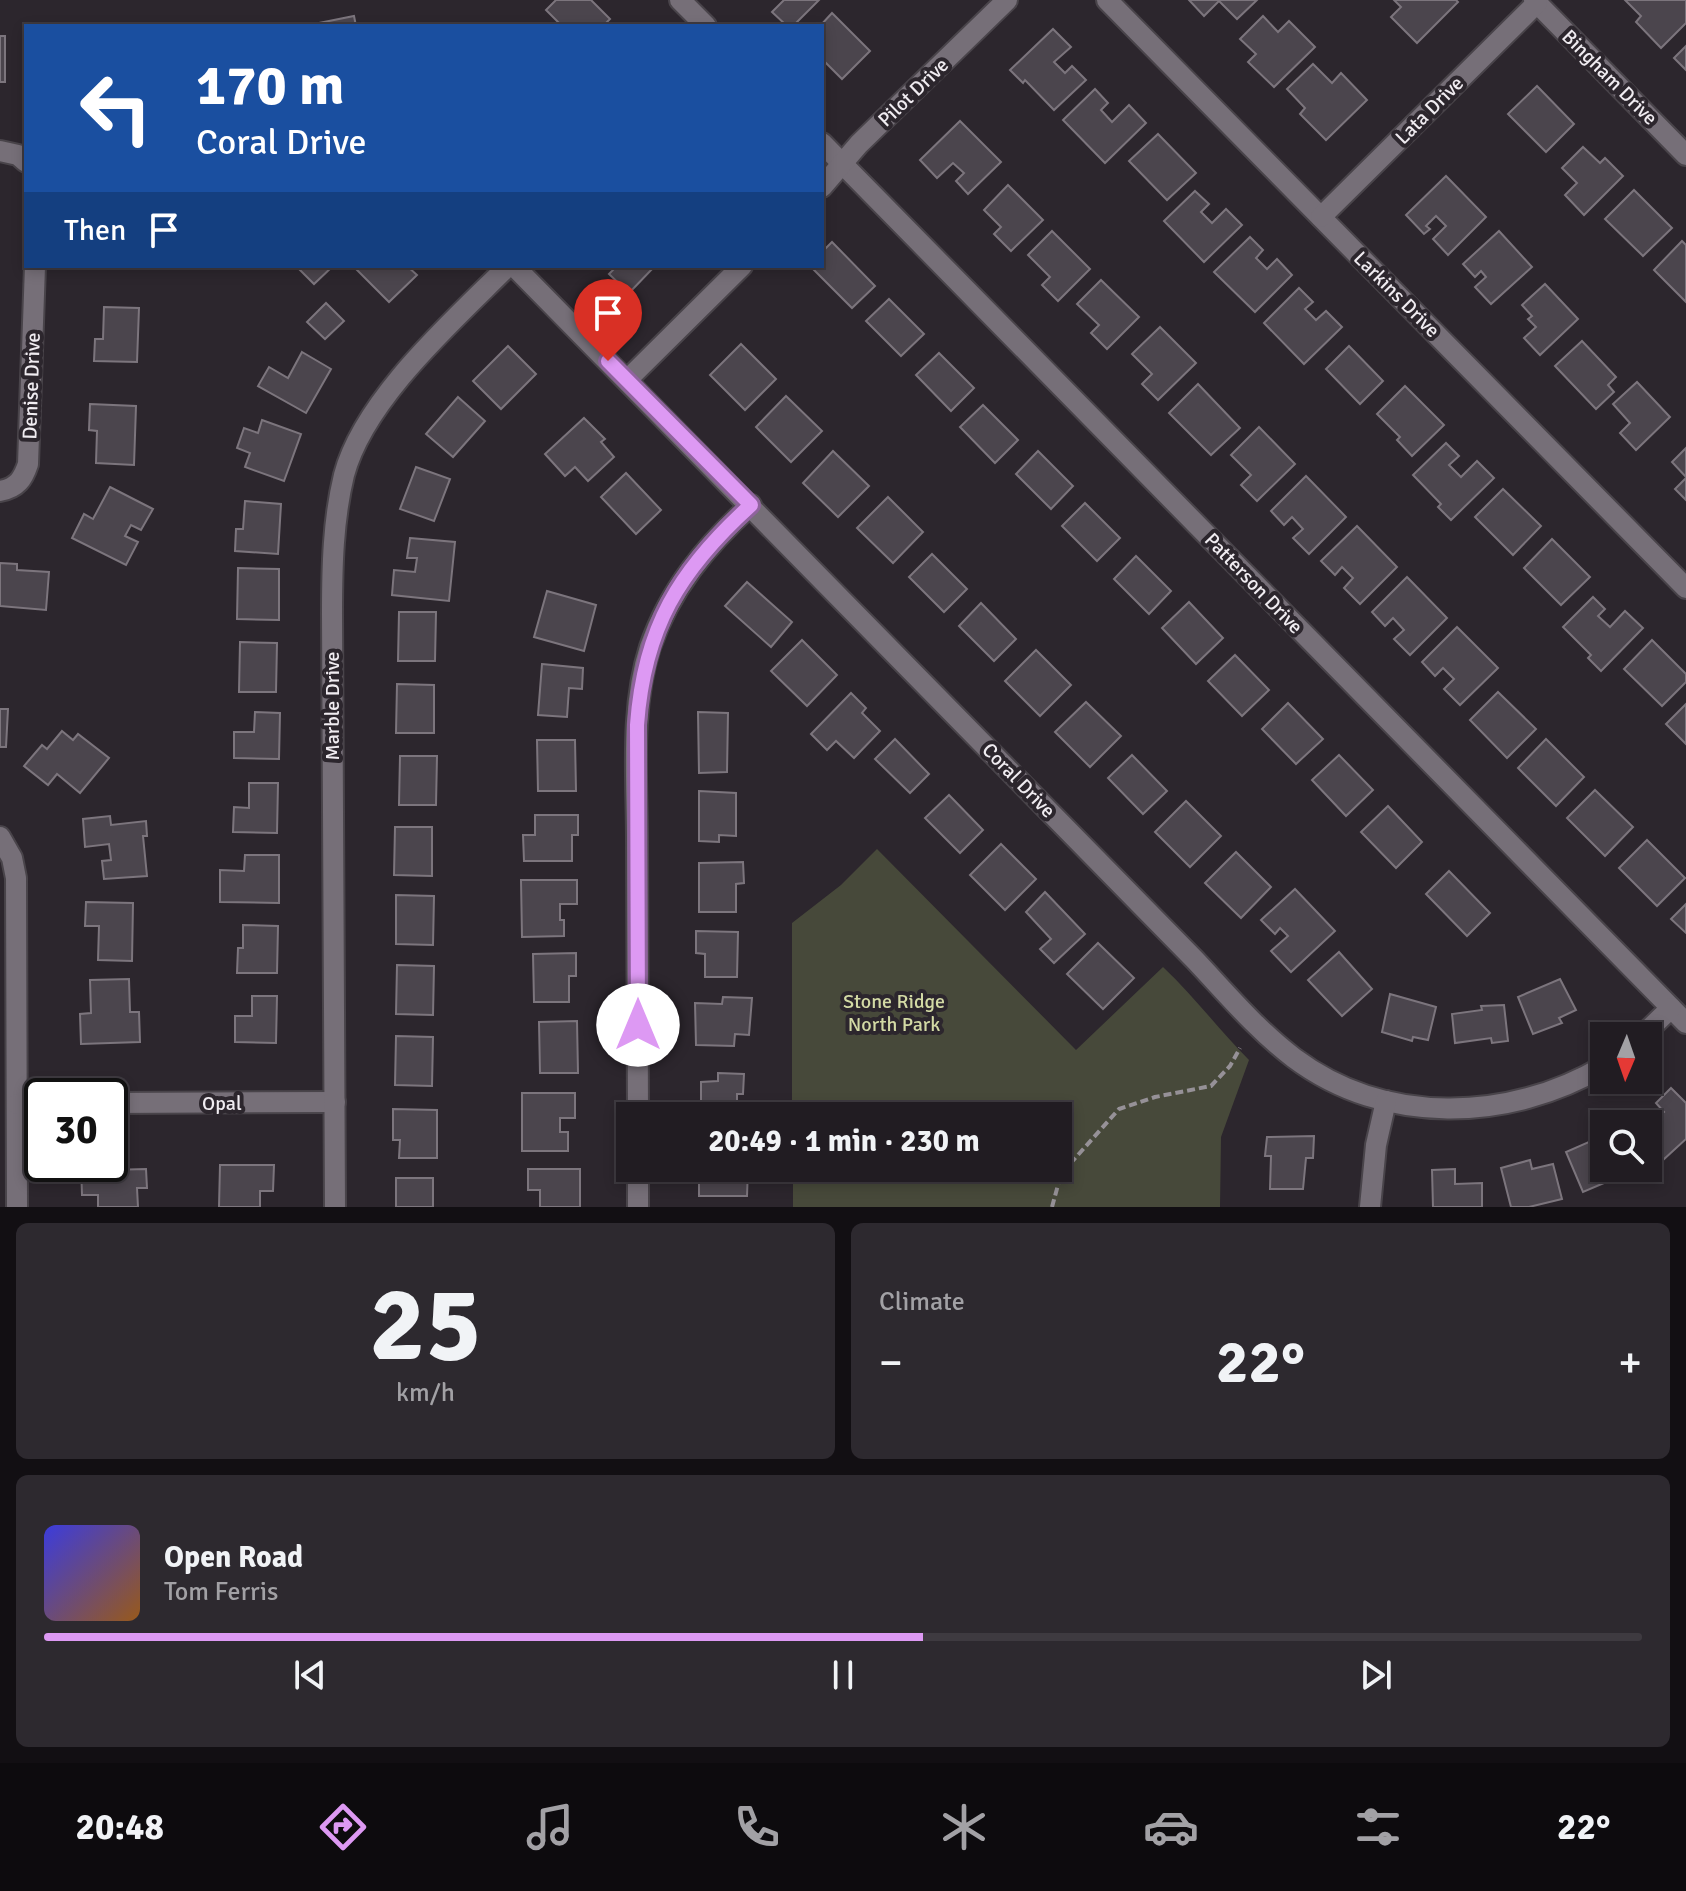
<!DOCTYPE html>
<html lang="en">
<head>
<meta charset="utf-8">
<style>
	body { margin:0; font-family:Signika,sans-serif; background:#2d292f; color:#f1f3f6; height:100vh; display:flex; flex-direction:column; font-size:30px; white-space:nowrap }
	* { box-sizing:border-box; margin:0 }
	p { font-size:26px; color:#a2a1a5 }
	.icon { flex:none; width:44px; height:44px; fill:none; stroke:currentColor; stroke-width:2; stroke-linecap:round; stroke-linejoin:round }
	.map { position:relative; height:1207px; overflow:hidden }
	.side { display:flex; flex-direction:column; gap:16px; padding:16px; background:#120f13; flex:1 }
	.side>* { flex:none }
	.banner { position:absolute; left:24px; top:24px; width:800px; height:244px; border-radius:0px; box-shadow:0 4px 12px #0003,0 0 0 2px #3e3a40; background:#1a4fa0; color:#fff; overflow:hidden }
	.needle { width:52px; rotate:182deg }
	.tools { position:absolute; left:1590px; top:1022px; display:grid; gap:16px }
	.tools a { display:grid; place-items:center; width:72px; height:72px; border-radius:0px; background:#211c22; box-shadow:0 4px 12px #0003,0 0 0 2px #3e3a40; font-size:40px }
	.speed { position:absolute; left:24px; top:1078px; display:flex; gap:16px; font-size:40px; font-weight:700; text-align:center }
	.speed>* { display:grid; place-content:center; width:104px; height:104px; border-radius:50%; background:#211c22; box-shadow:0 4px 12px #0003,0 0 0 2px #3e3a40; line-height:1 }
	.speed .limit { border:4px solid #111; border-radius:12px; background:#fff; color:#111 }
	.pin { position:absolute; display:grid; place-items:center; width:68px; height:68px; color:#fff; margin:-82px -34px; border-radius:50% 50% 50% 0; rotate:-45deg; box-shadow:0 0 8px #0007 }
	.pin .icon { rotate:45deg }
	.me { position:absolute; width:88px; margin:-44px; rotate:0deg; stroke-linejoin:round; filter:drop-shadow(0 0 6px #0008) }
	.turn { display:flex; align-items:center; gap:28px; height:168px; padding:0 40px; font-size:36px }
	.turn .icon { width:104px; height:104px; stroke-width:2.5 }
	.turn b { display:block; font-size:56px; line-height:68px }
	.then { display:flex; align-items:center; height:76px; padding:0 40px; background:#0003; gap:16px; font-size:30px }
	.big { font-size:60px; font-weight:700; line-height:1.1 }
	.side .tile { flex:1; display:flex; flex-direction:column; justify-content:center; gap:12px; min-width:0; padding:0 28px; border-radius:12px; background:#2d292f }
	.side .dial { align-items:center; gap:0 }
	.dial b { font-size:104px; line-height:1 }
	.song { display:flex; align-items:center; gap:24px }
	.cover { width:96px; height:96px; border-radius:12px; background:linear-gradient(135deg,hsl(240 70% 55%),hsl(30 70% 35%)) }
	.played { height:8px; border-radius:4px; background:linear-gradient(90deg,#dd99f3 55%,#3e3a40 55%) }
	.keys { display:flex; justify-content:space-around; direction:ltr }
	.heat { display:flex; justify-content:space-between; align-items:center; font-size:44px; direction:ltr }
	.side .tiles { flex:1; display:grid; gap:16px; grid-template-columns:1fr 1fr }
	.tile:last-child { grid-column:span 2 }
	.trip { position:absolute; left:616px; top:1102px; width:456px; height:80px; border-radius:0px; background:#211c22; box-shadow:0 4px 12px #0003,0 0 0 2px #3e3a40; font-weight:700; line-height:80px; text-align:center }
	.menu { display:flex; height:128px; justify-content:space-around; align-items:center; background:#0d0b0e; color:#a2a1a5 }
	.menu .icon { width:56px; height:56px }
	.menu .selected { color:#dd99f3 }
	.menu b { font-size:36px; color:#f1f3f6 }
	.map>svg:first-child { display:block }
	.park { fill:#47493a }
	.building { fill:#4b454d; stroke:#7c757d; stroke-width:2 }
	.lines { fill:none; stroke-linecap:round; stroke-linejoin:round }
	.minor-casing { stroke:#49444a; stroke-width:24 }
	.path { stroke:#969197; stroke-width:4; stroke-dasharray:8 4; stroke-linecap:butt }
	.minor { stroke:#766f78; stroke-width:20 }
	.route-casing { stroke:#90639e; stroke-width:20 }
	.route { stroke:#dd99f3; stroke-width:14 }
	.labels { text-anchor:middle; stroke-width:8; stroke-linejoin:round; paint-order:stroke }
	.street-label { font-size:20px; fill:#f0ecf1; stroke:#2c262d }
	.park-label { font-size:20px; fill:#d3daa5; stroke:#2c262d }
</style>
</head>
<body>
<div class="map">
<svg width="1686" height="1207" viewBox="0 0 1686 1207">
	<rect width="100%" height="100%" fill="#2c262d"/>
	<!-- park -->
	<path class="park" d="M877 849 1076 1050 1163 967C1194 996 1219 1030 1249 1060L1221 1137 1220 1207H793V1168H1058V1116H792V923L841 885Z"/>
	<!-- building -->
	<g class="building">
		<path d="M556 0H591L610 19 603 26H562L546 10Z"/>
		<path d="M784 0H819L793 26H787L772 12Z"/>
		<path d="M1189 0H1257L1237 19 1219 1 1204 16Z"/>
		<path d="M1394 0H1456L1458 2 1417 43 1391 17 1401 7Z"/>
		<path d="M1625 0H1686V23L1661 48 1636 22 1641 16Z"/>
		<path d="M832 13 870 51 842 79 822 59V26H820Z"/>
		<path d="M354 16 356 26H304Z"/>
		<path d="M1263 16 1278 32 1289 21 1315 47 1274 87 1248 62 1256 54 1240 39Z"/>
		<path d="M1053 29 1071 47 1054 62 1065 73 1072 66 1086 80 1054 110 1025 80 1023 83 1010 70Z"/>
		<rect x="0" y="36" width="5" height="46"/>
		<path d="M1686 46V70L1674 58Z"/>
		<path d="M1313 64 1332 83 1341 73 1367 100 1326 140 1300 114 1305 108 1287 89Z"/>
		<path d="M1537 86 1574 124 1546 152 1508 114Z"/>
		<path d="M1095 89 1108 103 1101 110 1112 122 1129 105 1146 123 1105 163 1063 120Z"/>
		<path d="M960 121 1001 162 968 194 956 181 964 173 953 163 937 178 920 160Z"/>
		<path d="M1158 134 1196 173 1167 200 1129 161Z"/>
		<path d="M1583 147 1600 163 1605 158 1623 176 1584 215 1565 195 1577 183 1562 168Z"/>
		<path d="M1446 176 1486 217 1448 255 1433 239 1446 226 1436 216 1426 226 1430 229 1424 234 1406 215Z"/>
		<path d="M1008 185 1043 220 1011 251 994 234 1001 227 984 210Z"/>
		<path d="M1634 190 1672 228 1643 256 1605 219Z"/>
		<path d="M1195 191 1209 204 1201 212 1212 223 1226 209 1242 225 1204 262 1164 221Z"/>
		<path d="M1052 231 1090 269 1058 301 1042 285 1050 277 1028 255Z"/>
		<path d="M1499 231 1532 267 1491 304 1475 287 1486 277 1481 271 1475 277 1463 264Z"/>
		<path d="M1250 237 1263 250 1256 258 1267 269 1277 259 1292 275 1255 312 1214 272Z"/>
		<path d="M1682 241 1686 245V302L1654 270Z"/>
		<path d="M832 242 875 286 852 308 810 266H822V252Z"/>
		<path d="M296 266H333L314 284Z"/>
		<path d="M357 266H407L417 275 389 302 355 268Z"/>
		<path d="M609 266H655L629 293 609 274 613 270Z"/>
		<path d="M1101 280 1139 317 1107 349 1091 333 1099 325 1077 304Z"/>
		<path d="M1545 284 1578 319 1540 355 1524 338 1536 327 1528 319 1532 316 1522 305Z"/>
		<path d="M1299 288 1313 302 1305 309 1316 320 1326 311 1342 327 1304 364 1264 323Z"/>
		<path d="M889 299 924 334 901 356 866 321Z"/>
		<path d="M326 303 344 321 325 339 307 322Z"/>
		<path d="M104 307 139 308 137 362 94 361 95 339H103Z"/>
		<path d="M1160 327 1196 363 1158 400 1142 384 1152 374 1132 354Z"/>
		<path d="M1582 341 1616 377 1608 385 1614 392 1596 409 1555 366Z"/>
		<path d="M741 344 776 379 745 410 710 375Z"/>
		<path d="M508 346 536 374 501 409 473 381Z"/>
		<path d="M1349 346 1383 381 1360 404 1326 369Z"/>
		<path d="M302 352 331 369 306 413 258 386 269 367 288 378Z"/>
		<path d="M939 353 974 388 951 411 916 375Z"/>
		<path d="M1637 382 1670 417 1636 450 1620 433 1630 423 1613 404Z"/>
		<path d="M1198 384 1240 428 1211 455 1169 413Z"/>
		<path d="M1405 386 1444 425 1412 456 1397 440 1400 437 1377 414Z"/>
		<path d="M786 396 822 431 791 462 756 427Z"/>
		<path d="M458 397 485 421 453 457 426 434Z"/>
		<path d="M90 404 136 406 134 465 96 463 97 431 89 430Z"/>
		<path d="M983 405 1018 440 995 463 960 427Z"/>
		<path d="M584 418 605 439 601 442 614 457 588 481 575 467 565 476 545 454Z"/>
		<path d="M262 420 301 434 284 481 245 467 250 453 237 448 244 428 258 433Z"/>
		<path d="M1259 427 1295 464 1257 501 1241 485 1251 475 1231 455Z"/>
		<path d="M1446 443 1459 456 1449 465 1461 477 1477 461 1494 478 1451 520 1438 507 1441 504 1413 475Z"/>
		<path d="M1686 448V477L1672 462Z"/>
		<path d="M833 451 869 486 838 517 803 483Z"/>
		<path d="M1038 451 1073 486 1051 509 1016 474Z"/>
		<path d="M416 467 450 479 434 521 400 509Z"/>
		<path d="M626 473 661 510 636 534 601 497Z"/>
		<path d="M1306 476 1346 517 1309 554 1293 538 1303 529 1292 517 1284 525 1271 511Z"/>
		<path d="M1686 478V500L1675 489Z"/>
		<path d="M110 487 153 509 141 530 131 525 125 536 138 542 126 565 72 538 84 514 93 519Z"/>
		<path d="M1503 489 1541 526 1513 555 1475 517Z"/>
		<path d="M888 497 923 532 893 563 857 528Z"/>
		<path d="M245 501 281 504 278 554 235 551 236 529H243Z"/>
		<path d="M1085 503 1120 538 1097 561 1062 526Z"/>
		<path d="M1357 526 1397 567 1360 604 1344 588 1353 578 1342 567 1335 575 1321 561Z"/>
		<path d="M410 538 455 542 449 601 392 595 394 570 415 572 417 558H407Z"/>
		<path d="M1552 539 1590 577 1561 605 1524 568Z"/>
		<path d="M932 554 967 589 944 612 909 577Z"/>
		<path d="M1136 556 1171 591 1149 614 1114 579Z"/>
		<path d="M0 563 17 564V570L49 572 46 610 0 606Z"/>
		<path d="M238 568 279 569V620L237 619Z"/>
		<path d="M1407 577 1447 618 1410 655 1394 639 1404 630 1393 618 1385 626 1372 612Z"/>
		<path d="M747 582 792 622 771 647 725 606Z"/>
		<path d="M547 591 596 605 584 651 534 637Z"/>
		<path d="M1593 597 1605 609 1598 616 1610 627 1625 611 1643 628 1601 671 1588 658 1591 655 1563 627Z"/>
		<path d="M1189 602 1223 638 1196 664 1162 628Z"/>
		<path d="M981 603 1016 639 994 661 959 626Z"/>
		<path d="M399 612H436L435 661H398Z"/>
		<path d="M1457 627 1498 668 1460 705 1444 689 1454 679 1443 668 1435 676 1422 662Z"/>
		<path d="M802 640 837 675 807 706 771 671Z"/>
		<path d="M1652 640 1686 674V682L1662 706 1624 669Z"/>
		<path d="M240 642 277 643 276 692H239Z"/>
		<path d="M1036 650 1071 685 1040 716 1005 681Z"/>
		<path d="M1235 655 1269 690 1242 716 1208 681Z"/>
		<path d="M542 664 583 668 582 689 569 688 567 717 538 715Z"/>
		<path d="M397 684 434 685V733H396Z"/>
		<path d="M1498 692 1536 729 1507 758 1470 720Z"/>
		<path d="M851 693 866 708 862 713 880 731 854 758 836 741 827 750 811 734Z"/>
		<path d="M1086 702 1121 736 1090 767 1055 732Z"/>
		<path d="M1288 703 1323 739 1296 764 1262 729Z"/>
		<path d="M1686 704V744L1666 724Z"/>
		<path d="M0 709H8L6 747H0Z"/>
		<path d="M255 712 280 713 279 759 234 758V732H254Z"/>
		<path d="M698 712 728 713 727 772 699 773Z"/>
		<path d="M62 731 73 740 78 734 109 758 80 793 57 774 48 785 24 766 42 745 47 749Z"/>
		<path d="M895 739 929 774 910 793 875 759Z"/>
		<path d="M1546 739 1584 777 1556 806 1518 768Z"/>
		<path d="M537 740H575L576 791H538Z"/>
		<path d="M1132 755 1167 791 1143 814 1108 778Z"/>
		<path d="M1339 755 1373 790 1346 816 1312 780Z"/>
		<path d="M400 756H437L436 805H399Z"/>
		<path d="M249 783H278L277 833 233 832 234 807 249 808Z"/>
		<path d="M1595 790 1633 827 1605 856 1567 818Z"/>
		<path d="M699 791 736 793V836L719 835V842L699 841Z"/>
		<path d="M949 795 983 830 960 853 925 818Z"/>
		<path d="M1186 801 1221 836 1190 867 1155 832Z"/>
		<path d="M1388 806 1422 842 1396 868 1361 832Z"/>
		<path d="M535 815H578V835H572V861H524L523 835H535Z"/>
		<path d="M110 816 111 825 146 821 147 836H143L147 876 104 879 102 861 111 860 109 844 85 847 83 819Z"/>
		<path d="M395 827H432V876L394 875Z"/>
		<path d="M1647 840 1685 878 1657 906 1619 868Z"/>
		<path d="M1001 844 1036 879 1005 910 970 875Z"/>
		<path d="M1236 852 1271 887 1241 918 1205 883Z"/>
		<path d="M245 855H279V903L220 902V870L244 871Z"/>
		<path d="M743 862 744 883 736 884V912H699V863Z"/>
		<path d="M1449 871 1490 913 1467 936 1426 894Z"/>
		<path d="M521 880H577V904H560V920H564V936L522 937Z"/>
		<path d="M1295 889 1335 931 1291 972 1271 951 1288 936 1280 928 1275 934 1261 920Z"/>
		<path d="M1045 892 1085 934 1054 963 1040 949 1051 939 1026 912Z"/>
		<path d="M396 895 434 896 433 945 396 944Z"/>
		<path d="M86 902 133 903 132 961 98 960 99 926H85Z"/>
		<path d="M1686 904V933L1671 919Z"/>
		<path d="M243 925 278 926 277 973H237L238 948H243Z"/>
		<path d="M696 931 738 932 737 977H705V954L696 953Z"/>
		<path d="M1098 943 1134 978 1103 1009 1067 974Z"/>
		<path d="M1339 952 1372 989 1342 1016 1308 980Z"/>
		<path d="M576 953V976H569V1002H534L533 954Z"/>
		<path d="M397 965 434 966 433 1015 396 1014Z"/>
		<path d="M129 979 130 1012H139L140 1042 81 1044 80 1014 91 1013 90 980Z"/>
		<path d="M1560 979 1576 1010 1559 1018 1562 1023 1533 1034 1518 997Z"/>
		<path d="M1390 994 1436 1007 1428 1040 1413 1037 1412 1041 1382 1032Z"/>
		<path d="M252 996H277L276 1043 235 1042V1016H252Z"/>
		<path d="M723 997 752 998 749 1035 735 1034 734 1046 696 1045 695 1003 722 1004Z"/>
		<path d="M1504 1005 1508 1041 1492 1043 1491 1038 1455 1043 1452 1014 1482 1010 1481 1006Z"/>
		<path d="M577 1021 578 1073H540L539 1022Z"/>
		<path d="M396 1036 433 1037 432 1086 395 1085Z"/>
		<path d="M718 1073 744 1074 743 1094H737V1116H701V1082L718 1081Z"/>
		<path d="M1671 1088 1686 1103V1139L1663 1160 1648 1145V1127L1664 1112 1656 1103Z"/>
		<path d="M522 1093H575V1118H560V1132H568V1151H522Z"/>
		<path d="M393 1109 437 1110V1158H399L400 1140H393Z"/>
		<path d="M1314 1136 1313 1158H1306L1303 1189H1270L1271 1156H1265L1267 1137Z"/>
		<path d="M1591 1141 1593 1147 1604 1142V1168L1637 1169 1583 1192 1566 1152Z"/>
		<path d="M1530 1160 1532 1169 1553 1164 1562 1199 1529 1207H1511L1501 1168Z"/>
		<path d="M81 1164H108L109 1170 146 1169 147 1188H137L138 1207H98V1195H82Z"/>
		<path d="M220 1165H274L273 1191H260V1207H219Z"/>
		<path d="M699 1168H748L747 1196H699Z"/>
		<path d="M528 1169H580V1207H540V1190H528Z"/>
		<path d="M1455 1169V1184L1482 1183V1207H1433L1432 1170Z"/>
		<rect x="396" y="1178" width="37" height="29"/>
	</g>
	<g class="lines">
		<!-- minor casing -->
		<g class="minor-casing">
			<g id="minor">
				<path d="M680 0 706 26"/>
				<path d="M1107 0 1686 588"/>
				<path d="M1534 0 1686 155"/>
				<path d="M822 143 1686 1023"/>
				<path d="M0 151 18 155 26 162"/>
				<path d="M822 187 859 144 1007 0"/>
				<path d="M1321 217 1537 3"/>
				<path d="M514 266 1195 960C1227 994 1257 1030 1294 1058 1385 1126 1509 1122 1604 1066"/>
				<path d="M627 380 742 266"/>
				<path d="M0 491C17 488 23 479 28 464L35 266"/>
				<path d="M0 837 12 858 16 878 17 1207"/>
				<path d="M1642 1036 1671 1008"/>
				<path d="M110 1103 335 1102"/>
				<path d="M17 1104H42"/>
				<path d="M638 1116C638 1024 637 933 637 841 637 778 630 709 650 647 670 589 706 546 751 505"/>
				<path d="M638 1168V1207"/>
				<path d="M335 1207 332 614C332 567 333 520 344 475 364 399 454 320 508 266"/>
				<path d="M1370 1207 1376 1145 1386 1101"/>
			</g>
		</g>
		<!-- path -->
		<path class="path" d="M1052 1207 1061 1174 1119 1109 1155 1097 1211 1086 1230 1066 1240 1048"/>
		<!-- minor -->
		<use href="#minor" class="minor"/>
	</g>
	<g class="lines">
		<!-- route casing -->
		<g class="route-casing">
			<path id="route" d="M608 361 751 505C679 570 644 628 637 725L638 1025"/>
		</g>
		<!-- route -->
		<use href="#route" class="route"/>
	</g>
	<g class="labels">
		<!-- street labels -->
		<g class="street-label">
			<text transform="translate(1610 77) rotate(45)" y="7">Bingham Drive</text>
			<text transform="translate(913 92) rotate(-44)" y="7">Pilot Drive</text>
			<text transform="translate(1429 110) rotate(-45)" y="7">Lata Drive</text>
			<text transform="translate(1397 294) rotate(45)" y="7">Larkins Drive</text>
			<text transform="translate(31 386) rotate(-88)" y="7">Denise Drive</text>
			<text transform="translate(1254 583) rotate(46)" y="7">Patterson Drive</text>
			<text transform="translate(332 706) rotate(-90)" y="7">Marble Drive</text>
			<text transform="translate(1019 780) rotate(46)" y="7">Coral Drive</text>
			<text x="222" y="1110">Opal</text>
		</g>
		<!-- park labels -->
		<g class="park-label">
			<text x="894" y="1008">Stone Ridge<tspan x="894" dy="23">North Park</tspan></text>
		</g>
	</g>
</svg>
<div class="tools">
<a><svg class="needle" viewBox="-14 -14 28 28"><path d="M0-13l5 13h-10z" fill="#e53935"/><path d="M0 13l5-13h-10z" fill="#a2a1a5"/></svg></a>
<a><svg class="icon" aria-label="search" viewBox="0 0 24 24"><circle cx="10" cy="10" r="6"/><path d="M15 15l6 6"/></svg></a>
</div>
<div class="speed"><div class="limit">30</div></div>
<div class="pin" style="left:608px;top:361px;background:#d93025"><svg class="icon" aria-label="arrive" viewBox="0 0 24 24"><path d="M6 21V4h12l-3 4 3 4H6"/></svg></div>
<svg class="me" style="left:638px;top:1025px" viewBox="-20 -20 40 40"><circle r="19" fill="#fff"/><path d="M0-13L10 11 0 6-10 11z" fill="#dd99f3"/></svg>
<div class="trip">20:49 · 1 min · 230 m</div>
<div class="banner">
<div class="turn"><svg class="icon" aria-label="left" viewBox="0 0 24 24"><path d="M17 20v-9H6M10 6l-5 5 5 5"/></svg><div><b>170 m</b>Coral Drive</div></div>
<div class="then">Then<svg class="icon" aria-label="arrive" viewBox="0 0 24 24"><path d="M6 21V4h12l-3 4 3 4H6"/></svg></div>
</div>
</div>
<section class="side">
<div class="tiles">
<div class="tile dial"><b>25</b><p>km/h</p></div>
<div class="tile"><p>Climate</p>
<div class="heat"><a>−</a><b class="big">22°</b><a>+</a></div>
</div>
<div class="tile">
<div class="song"><i class="cover"></i><div><b>Open Road</b><p>Tom Ferris</p></div></div>
<div class="played"></div>
<div class="keys"><svg class="icon" aria-label="previous" viewBox="0 0 24 24"><path d="M18 5L8 12l10 7zM5 5v14"/></svg><svg class="icon" aria-label="pause" viewBox="0 0 24 24"><path d="M8 5v14M16 5v14"/></svg><svg class="icon" aria-label="next" viewBox="0 0 24 24"><path d="M6 5l10 7-10 7zM19 5v14"/></svg></div>
</div>
</div>
</section>
<nav class="menu">
<b>20:48</b>
<svg class="icon selected" aria-label="directions" viewBox="0 0 24 24"><path d="M12 3l9 9-9 9-9-9zM9 14v-3h6M13 9l2 2-2 2"/></svg>
<svg class="icon" aria-label="music" viewBox="0 0 24 24"><path d="M9 18V5l10-2v13"/><circle cx="6" cy="18" r="3"/><circle cx="16" cy="16" r="3"/></svg>
<svg class="icon" aria-label="phone" viewBox="0 0 24 24"><path d="M5 4h4l2 5-3 2q2 4 5 5l2-3 5 2v4C11 20 4 13 5 4z"/></svg>
<svg class="icon" aria-label="climate" viewBox="0 0 24 24"><path d="M12 3v18M4 7l16 10M4 17L20 7"/></svg>
<svg class="icon" aria-label="car" viewBox="0 0 24 24"><path d="M5 17H2v-5l4-1 3-4h7l3 4 3 1v5h-3M9 17h6M6 11h13"/><circle cx="7" cy="17" r="2"/><circle cx="17" cy="17" r="2"/></svg>
<svg class="icon" aria-label="filters" viewBox="0 0 24 24"><path d="M4 7h16M4 17h16"/><circle cx="9" cy="7" r="2"/><circle cx="15" cy="17" r="2"/></svg>
<b>22°</b>
</nav>
</body>
</html>
